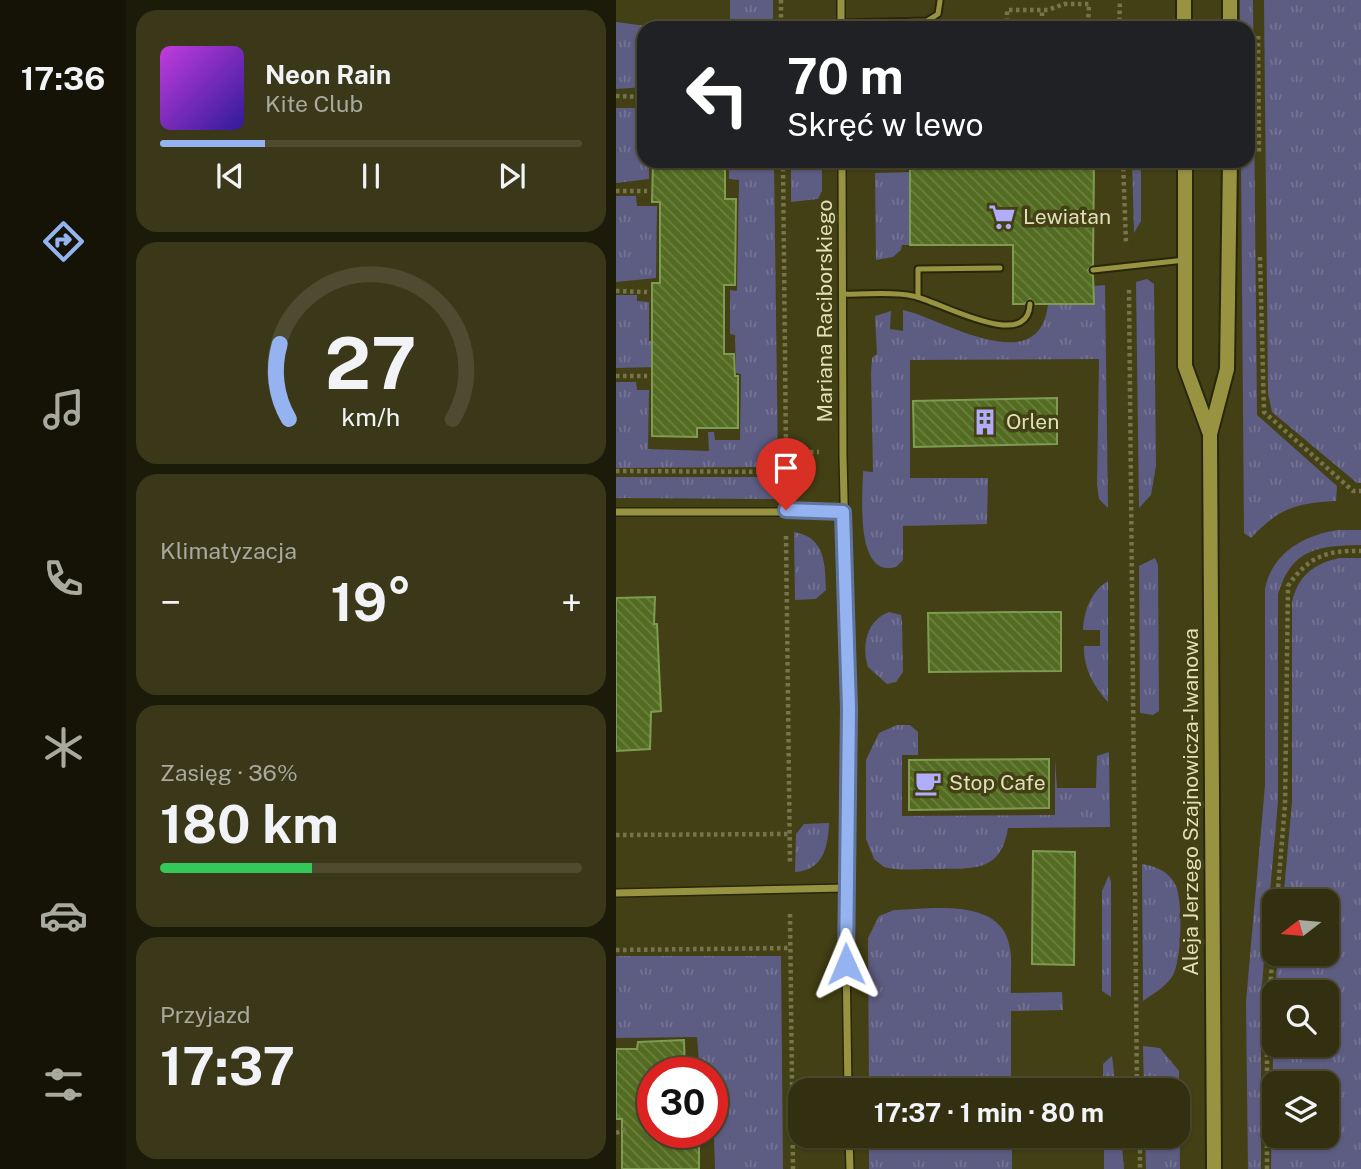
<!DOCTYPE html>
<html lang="pl">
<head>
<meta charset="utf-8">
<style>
	body { margin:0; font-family:"Public Sans",sans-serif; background:#3a3819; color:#f1f3f6; height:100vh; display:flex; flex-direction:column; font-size:26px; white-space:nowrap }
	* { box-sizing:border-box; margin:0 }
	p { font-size:23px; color:#a8a99f }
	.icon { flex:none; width:38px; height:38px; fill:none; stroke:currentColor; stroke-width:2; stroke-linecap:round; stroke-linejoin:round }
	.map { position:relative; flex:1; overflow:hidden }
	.details { display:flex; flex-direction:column; gap:10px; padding:10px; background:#1c1a09; width:490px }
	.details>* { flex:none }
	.banner { position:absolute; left:21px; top:21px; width:618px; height:147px; border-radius:21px; box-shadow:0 2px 5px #0004,0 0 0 2px #4d4b30; background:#202124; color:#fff; overflow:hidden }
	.needle { width:46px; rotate:254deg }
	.buttons { position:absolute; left:646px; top:889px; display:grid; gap:14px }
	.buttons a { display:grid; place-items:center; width:77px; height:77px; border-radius:14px; background:#323010; box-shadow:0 2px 5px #0004,0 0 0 2px #4d4b30; font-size:35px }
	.speed { position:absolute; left:21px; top:1057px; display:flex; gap:14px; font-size:35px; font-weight:700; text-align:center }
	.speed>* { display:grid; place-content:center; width:91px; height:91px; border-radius:50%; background:#323010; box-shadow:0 2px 5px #0004,0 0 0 2px #4d4b30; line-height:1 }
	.speed .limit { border:10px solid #d22; background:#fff; color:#111 }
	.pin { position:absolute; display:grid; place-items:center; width:60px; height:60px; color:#fff; margin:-72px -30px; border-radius:50% 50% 50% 0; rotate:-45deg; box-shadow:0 0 7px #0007 }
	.pin .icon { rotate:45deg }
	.me { position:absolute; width:77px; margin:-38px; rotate:359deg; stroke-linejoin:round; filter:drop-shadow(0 0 5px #0008) }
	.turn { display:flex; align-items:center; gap:24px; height:147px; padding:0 35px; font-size:32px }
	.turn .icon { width:91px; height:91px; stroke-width:2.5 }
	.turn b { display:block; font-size:49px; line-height:60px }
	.big { font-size:52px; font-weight:700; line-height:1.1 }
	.details .widget { flex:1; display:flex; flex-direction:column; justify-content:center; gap:10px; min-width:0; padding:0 24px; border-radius:21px; background:#3a3819 }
	.details .dial { align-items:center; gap:0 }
	.dial svg { height:182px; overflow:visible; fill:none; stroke:#4d4b30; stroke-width:7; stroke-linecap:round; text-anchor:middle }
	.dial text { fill:#f1f3f6; stroke:none }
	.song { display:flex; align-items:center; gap:21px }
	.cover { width:84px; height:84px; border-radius:10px; background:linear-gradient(135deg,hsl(290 70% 55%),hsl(250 70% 35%)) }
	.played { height:7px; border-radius:4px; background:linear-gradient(90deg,#95b2f1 25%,#4d4b30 25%) }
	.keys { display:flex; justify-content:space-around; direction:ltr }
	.heat { display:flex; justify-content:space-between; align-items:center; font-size:38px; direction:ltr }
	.charge { height:10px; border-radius:5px; background:linear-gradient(90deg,#34c759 36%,#4d4b30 0) }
	.trip { position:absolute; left:172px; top:1078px; width:402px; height:70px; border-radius:21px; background:#323010; box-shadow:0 2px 5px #0004,0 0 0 2px #4d4b30; font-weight:700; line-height:70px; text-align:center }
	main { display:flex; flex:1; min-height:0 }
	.tab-bar { display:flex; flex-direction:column; width:126px; justify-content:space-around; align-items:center; background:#141306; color:#a8a99f }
	.tab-bar .icon { width:49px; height:49px }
	.tab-bar .current { color:#95b2f1 }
	.tab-bar b { font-size:32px; color:#f1f3f6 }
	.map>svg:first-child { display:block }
	.grass { fill:url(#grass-tufts); fill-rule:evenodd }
	.building { fill:url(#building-back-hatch); stroke:#7f9a51; stroke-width:2 }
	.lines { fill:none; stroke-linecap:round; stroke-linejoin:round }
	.lane-casing { stroke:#28260c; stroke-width:9 }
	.street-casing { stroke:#28260c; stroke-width:10 }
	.secondary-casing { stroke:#28260c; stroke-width:18 }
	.path { stroke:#76744a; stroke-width:4.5; stroke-dasharray:3.5 3.5; stroke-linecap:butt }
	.lane { stroke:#989341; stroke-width:5 }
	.street { stroke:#989341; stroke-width:7 }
	.secondary { stroke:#989341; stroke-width:14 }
	.route-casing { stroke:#61749d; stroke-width:18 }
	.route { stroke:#95b2f1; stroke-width:12 }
	.labels { text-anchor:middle; stroke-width:7; stroke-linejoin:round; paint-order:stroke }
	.poi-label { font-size:21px; fill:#e0dfb7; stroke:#434015; text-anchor:start }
	.street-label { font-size:21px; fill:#e0dfb7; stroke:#434015 }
</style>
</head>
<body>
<main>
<nav class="tab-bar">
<b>17:36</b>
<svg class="icon current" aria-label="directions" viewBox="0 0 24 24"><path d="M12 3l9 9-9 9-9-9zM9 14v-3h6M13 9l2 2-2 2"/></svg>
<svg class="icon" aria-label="music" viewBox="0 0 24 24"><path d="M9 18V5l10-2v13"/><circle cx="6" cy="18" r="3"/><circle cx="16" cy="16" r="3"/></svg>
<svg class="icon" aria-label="phone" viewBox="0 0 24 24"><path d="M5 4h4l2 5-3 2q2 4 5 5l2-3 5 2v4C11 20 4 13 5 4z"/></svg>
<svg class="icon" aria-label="climate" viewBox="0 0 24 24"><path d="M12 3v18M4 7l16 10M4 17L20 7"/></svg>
<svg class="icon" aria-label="car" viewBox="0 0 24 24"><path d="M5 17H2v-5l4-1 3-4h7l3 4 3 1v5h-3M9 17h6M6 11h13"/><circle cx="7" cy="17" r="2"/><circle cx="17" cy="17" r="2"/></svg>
<svg class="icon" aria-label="filters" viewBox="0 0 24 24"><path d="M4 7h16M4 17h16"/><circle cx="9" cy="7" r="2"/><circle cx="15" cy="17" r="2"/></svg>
</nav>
<section class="details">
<div class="widget">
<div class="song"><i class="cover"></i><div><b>Neon Rain</b><p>Kite Club</p></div></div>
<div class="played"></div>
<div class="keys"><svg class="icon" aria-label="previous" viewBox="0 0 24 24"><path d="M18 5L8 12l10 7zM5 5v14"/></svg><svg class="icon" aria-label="pause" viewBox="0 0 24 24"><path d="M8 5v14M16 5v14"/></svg><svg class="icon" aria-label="next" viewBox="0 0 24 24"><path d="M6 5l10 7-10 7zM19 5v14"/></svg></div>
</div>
<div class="widget dial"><svg viewBox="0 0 100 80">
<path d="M14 69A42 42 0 1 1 86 69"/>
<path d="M14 69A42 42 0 0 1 10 36" stroke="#95b2f1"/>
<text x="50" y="56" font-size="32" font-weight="700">27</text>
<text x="50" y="72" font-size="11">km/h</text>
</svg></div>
<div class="widget"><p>Klimatyzacja</p>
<div class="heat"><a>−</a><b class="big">19°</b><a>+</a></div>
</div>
<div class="widget"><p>Zasięg · 36%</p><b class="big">180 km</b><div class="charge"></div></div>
<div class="widget"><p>Przyjazd</p><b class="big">17:37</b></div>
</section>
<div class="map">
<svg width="745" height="1169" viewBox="0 0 745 1169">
	<defs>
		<pattern id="grass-tufts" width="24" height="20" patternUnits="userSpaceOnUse" patternTransform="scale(1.75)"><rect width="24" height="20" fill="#5d5c82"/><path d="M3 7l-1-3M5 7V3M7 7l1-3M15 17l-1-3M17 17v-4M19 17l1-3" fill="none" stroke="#747391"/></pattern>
		<pattern id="building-back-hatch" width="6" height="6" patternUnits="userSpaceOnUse" patternTransform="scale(1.75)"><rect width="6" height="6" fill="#536c22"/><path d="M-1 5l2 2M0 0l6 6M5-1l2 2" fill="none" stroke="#6b8140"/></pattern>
	</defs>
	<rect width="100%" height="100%" fill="#434015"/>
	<!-- grass -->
	<g class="grass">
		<rect x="114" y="0" width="43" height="28"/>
		<path d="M624 0H637L641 415 721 486 720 501C680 503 663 508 635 538L628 533 625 161H632V28H624Z"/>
		<path d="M648 0H745V483H741L656 412 652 393Z"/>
		<path d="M0 22 30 26 28 87 0 89Z"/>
		<path d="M0 108H21V113H28V161H33V179L0 183Z"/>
		<path d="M113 161H158L162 467 0 468V382H20L21 390H33L32 449 93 451 92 432H98L99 440H124L125 374 120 373 119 335 114 334V290L121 291 123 180 113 179Z"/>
		<path d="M175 161H206V191L202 199 175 202Z"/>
		<path d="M516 161H525V221L518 233Z"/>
		<path d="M294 172V245H286L285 250 277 257 260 260 259 173Z"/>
		<path d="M0 196H20L21 206H41L40 278 0 282Z"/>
		<path d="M531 279 538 284 540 466 535 495 523 508 520 282Z"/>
		<path d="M489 285 492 508 483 499 481 484 483 359 294 360V478H372L371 524 287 526V560L280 567C238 579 247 493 247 471L257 472 255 373 256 358 261 354 259 316 275 311 274 329 287 331V310C325 318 424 382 432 304L477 286Z"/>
		<path d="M0 295H21V301L33 302V341H40L41 367 0 368Z"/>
		<path d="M0 477H162V499L0 498Z"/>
		<path d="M722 530H745V545C702 546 676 548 662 594V801L645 995V1169H632L630 1002 649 785V589C656 553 688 535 722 530Z"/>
		<path d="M178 532C210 537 209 565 210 590L200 599 179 600Z"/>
		<path d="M539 558 542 565 543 711 537 715 524 713 523 566Z"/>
		<path d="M723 558H745V1169H655L658 1001V1045H710V992H659L662 954H710V901H667L676 802V602C682 576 697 564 723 558ZM658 1083H710V1136H658Z"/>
		<path d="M492 581V702C478 687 467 667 468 646H484V630H467C468 611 475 591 492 581Z"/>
		<path d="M273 612 285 615 286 621 287 672 280 682 271 684 252 667C245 645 251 620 273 612Z"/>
		<path d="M281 725H294L302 732V755H286V816L439 815V760L441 788H480L481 756 493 752 494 827 392 828C385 874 355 868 317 869 301 869 283 871 268 867L258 859 250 839V760L263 733Z"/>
		<path d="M213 823C212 848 207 870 179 872L180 834 188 824Z"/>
		<path d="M526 864C540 866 554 872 560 886 567 903 566 962 556 977 549 987 537 994 527 1001Z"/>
		<path d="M493 875 495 882V997L486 991V891Z"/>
		<path d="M278 910C313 909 383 897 393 944 397 959 394 977 395 993L446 992 447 1010 395 1011V1090H253L252 938 263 916Z"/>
		<path d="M0 956H165L167 1169H99L96 1073H74L73 1064 83 1063 81 1037 0 1038Z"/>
		<path d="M527 1046 544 1048 563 1071 564 1169H530L529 1136H562V1090H528Z"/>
		<path d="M496 1056 500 1090H487V1064Z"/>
		<rect x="253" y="1136" width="143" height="33"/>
		<path d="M488 1136H505L508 1169H488Z"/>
	</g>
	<!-- building -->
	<g class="building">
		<path d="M37 161H109V199H120L119 285H108V354H118L119 376H122V428H81V437L36 436V283H44V202H36Z"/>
		<path d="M294 161H478L477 265 472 270 477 275 478 304H419L414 299 408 304H397V245H294Z"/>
		<path d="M441 398V444L298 447 297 401Z"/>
		<path d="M39 597 38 624H41L45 711 35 712 34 749 0 751V598Z"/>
		<path d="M414 612H445V671L313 672 312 613Z"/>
		<path d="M433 759V808L293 810V760Z"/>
		<path d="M417 851 459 852 458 965 416 964Z"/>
		<path d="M68 1040 69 1073H37V1132L83 1135V1169H6V1119H0V1049H21L22 1042Z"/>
	</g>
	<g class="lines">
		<!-- lane casing -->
		<g class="lane-casing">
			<g id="lane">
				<path d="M225 23 311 21 322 14 324 1"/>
				<path d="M477 270 569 260"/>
				<path d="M226 294C249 295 275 291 297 296 321 300 412 354 414 304"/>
				<path d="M302 297V269L384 268"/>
			</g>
		</g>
		<!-- street casing -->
		<g class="street-casing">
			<g id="street">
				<path d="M225 28V0"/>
				<path d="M226 161 227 456 233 709 229 888 232 1090"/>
				<path d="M0 512H227"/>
				<path d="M0 893 229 888"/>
				<path d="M233 1136 234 1169"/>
			</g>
		</g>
		<!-- secondary casing -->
		<g class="secondary-casing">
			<g id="secondary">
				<path d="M568 0V28"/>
				<path d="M614 28V0"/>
				<path d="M569 161V366L594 434"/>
				<path d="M598 1169 594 434 611 369 614 161"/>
			</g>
		</g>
		<!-- path -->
		<g class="path">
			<path d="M165 0V28"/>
			<path d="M391 22V10H432L448 4H473L472 25 531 24"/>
			<path d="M426 23V10"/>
			<path d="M503 28 504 0"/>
			<path d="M642 36 643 154"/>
			<path d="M0 96 28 97"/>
			<path d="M167 161 170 452H203"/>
			<path d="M507 161 510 243"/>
			<path d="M249 167H294"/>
			<path d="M0 191H31"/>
			<path d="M644 257 648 412 737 491H745"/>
			<path d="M513 290 521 1090"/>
			<path d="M0 291 31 292"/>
			<path d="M0 376H31"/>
			<path d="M0 471 170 472V452"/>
			<path d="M170 489V472"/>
			<path d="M170 536 174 864"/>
			<path d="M0 835 174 834"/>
			<path d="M661 901 669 805 672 586C692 557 710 550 745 551"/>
			<path d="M174 914 177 1169"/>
			<path d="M0 950 175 948"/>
			<path d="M0 1133 13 1128"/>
			<path d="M524 1136V1169"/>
			<path d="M651 1169V1028L658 937"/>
		</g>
		<!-- lane -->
		<use href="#lane" class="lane"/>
		<!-- street -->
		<use href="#street" class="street"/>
		<!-- secondary -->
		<use href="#secondary" class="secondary"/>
	</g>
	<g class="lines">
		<!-- route casing -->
		<g class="route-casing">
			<path id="route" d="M170 510 227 512 233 709 230 964"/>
		</g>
		<!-- route -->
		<use href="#route" class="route"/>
	</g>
	<!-- icons -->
	<defs>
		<g id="supermarket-bare" transform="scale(2.1)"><path d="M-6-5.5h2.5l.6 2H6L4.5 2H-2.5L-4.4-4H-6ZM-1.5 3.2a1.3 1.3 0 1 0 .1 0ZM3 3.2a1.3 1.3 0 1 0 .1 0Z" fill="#b1adfa" stroke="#434015" stroke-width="2.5" paint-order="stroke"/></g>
		<g id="building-bare" transform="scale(2.1)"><path d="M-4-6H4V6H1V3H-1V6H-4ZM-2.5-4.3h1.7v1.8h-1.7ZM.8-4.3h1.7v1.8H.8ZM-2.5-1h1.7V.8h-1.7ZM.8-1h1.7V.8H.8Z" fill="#b1adfa" stroke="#434015" stroke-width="2.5" paint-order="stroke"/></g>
		<g id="cafe-bare" transform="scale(2.1)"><path d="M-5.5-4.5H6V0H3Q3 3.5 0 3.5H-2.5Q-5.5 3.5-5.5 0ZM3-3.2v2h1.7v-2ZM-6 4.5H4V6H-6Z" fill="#b1adfa" stroke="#434015" stroke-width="2.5" paint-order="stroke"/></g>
	</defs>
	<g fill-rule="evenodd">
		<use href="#supermarket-bare" x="386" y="217"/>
		<use href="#building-bare" x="369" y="422"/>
		<use href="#cafe-bare" x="312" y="783"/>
	</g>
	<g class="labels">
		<!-- poi labels -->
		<g class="poi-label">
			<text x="407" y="224">Lewiatan</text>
			<text x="390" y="429">Orlen</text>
			<text x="333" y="790">Stop Cafe</text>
		</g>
		<!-- street labels -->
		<g class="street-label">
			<text transform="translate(209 311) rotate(-90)" y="7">Mariana Raciborskiego</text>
			<text transform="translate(575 802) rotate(-90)" y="7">Aleja Jerzego Szajnowicza-Iwanowa</text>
		</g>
	</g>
</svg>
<div class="buttons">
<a><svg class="needle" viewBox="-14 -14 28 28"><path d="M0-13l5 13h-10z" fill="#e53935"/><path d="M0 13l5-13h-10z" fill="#a8a99f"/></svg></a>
<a><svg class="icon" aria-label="search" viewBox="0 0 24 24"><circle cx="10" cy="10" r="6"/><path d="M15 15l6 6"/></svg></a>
<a><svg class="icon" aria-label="layers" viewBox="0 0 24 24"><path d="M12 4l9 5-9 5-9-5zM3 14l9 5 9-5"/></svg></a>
</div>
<div class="speed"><div class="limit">30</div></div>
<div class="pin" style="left:170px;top:510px;background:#d93025"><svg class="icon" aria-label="arrive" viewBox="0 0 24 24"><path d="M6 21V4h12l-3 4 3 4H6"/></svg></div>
<svg class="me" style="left:230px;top:964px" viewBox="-20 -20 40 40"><path d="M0-17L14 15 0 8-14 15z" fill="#95b2f1" stroke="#fff" stroke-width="4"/></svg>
<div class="trip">17:37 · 1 min · 80 m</div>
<div class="banner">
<div class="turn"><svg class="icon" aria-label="left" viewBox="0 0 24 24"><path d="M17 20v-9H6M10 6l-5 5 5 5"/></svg><div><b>70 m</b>Skręć w lewo</div></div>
</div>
</div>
</main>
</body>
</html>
